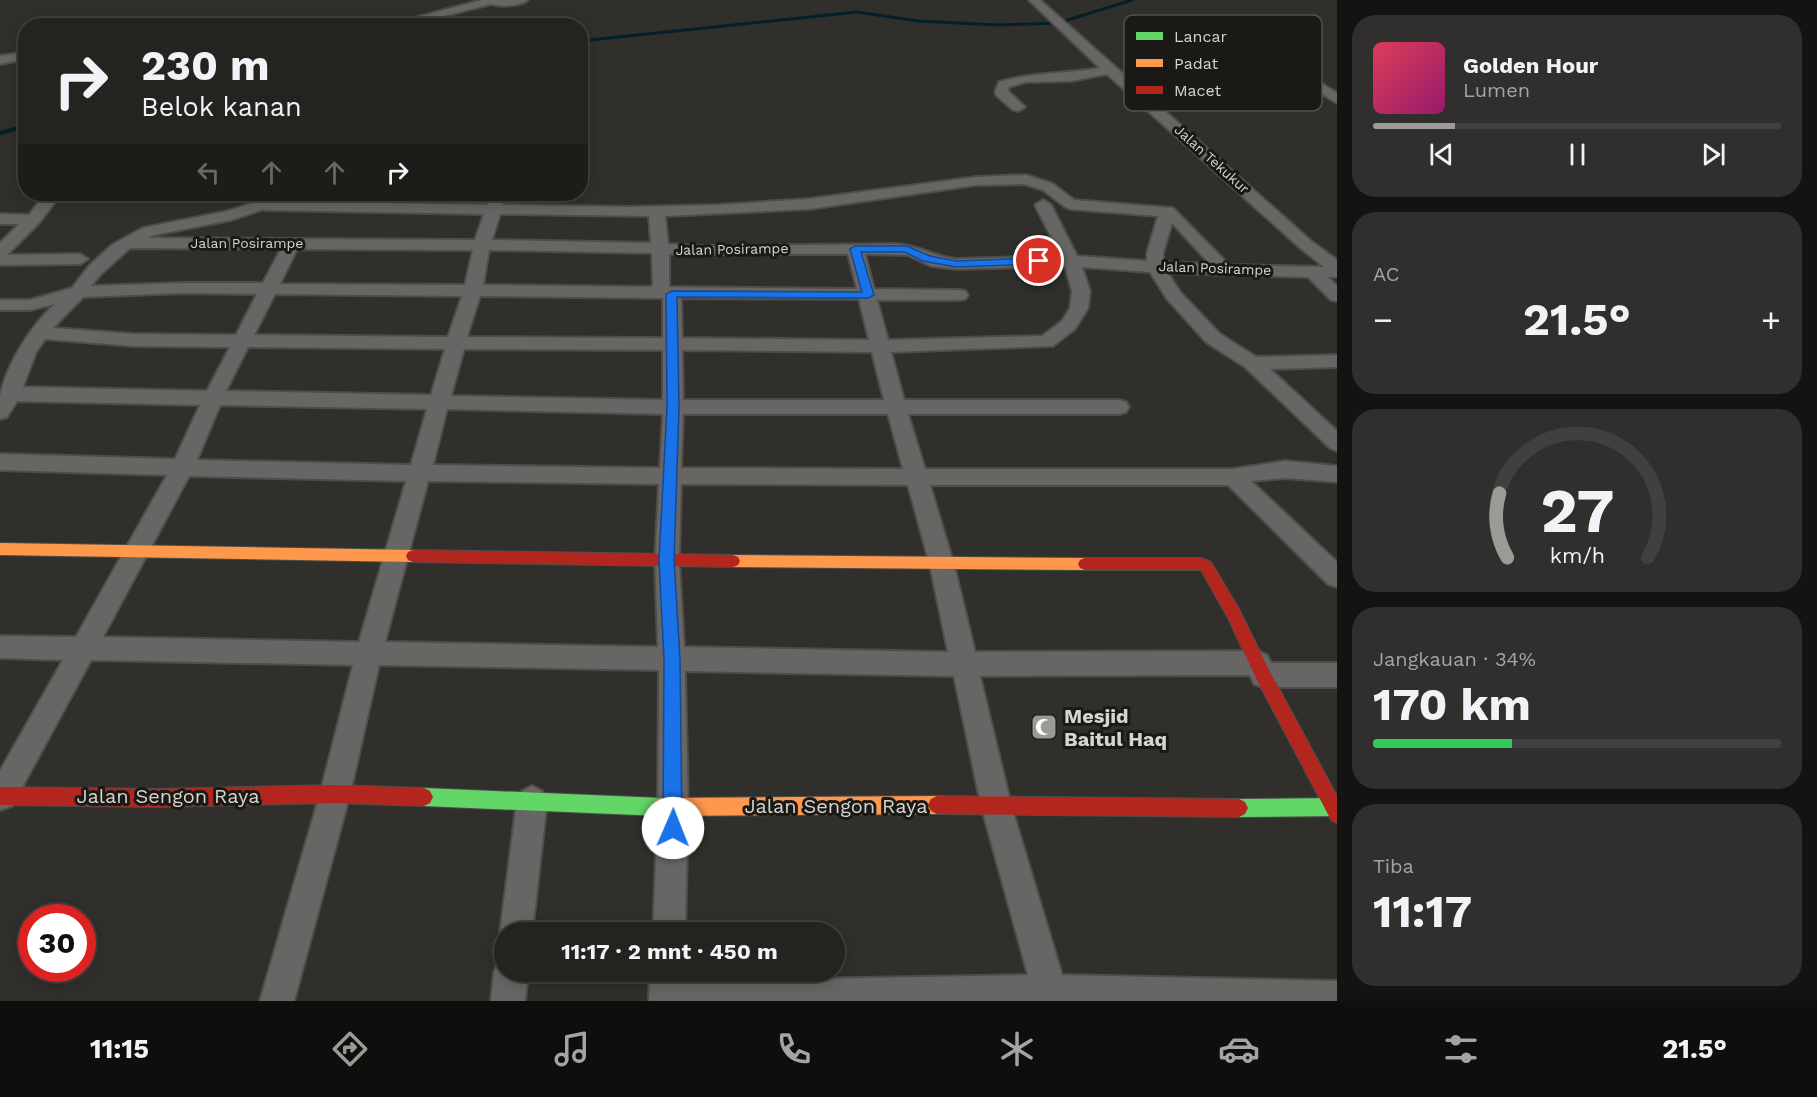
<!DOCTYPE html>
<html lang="id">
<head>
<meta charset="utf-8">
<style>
	body { margin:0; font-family:"Work Sans",sans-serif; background:#312f2d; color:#f1f3f6; height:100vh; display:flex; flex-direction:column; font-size:22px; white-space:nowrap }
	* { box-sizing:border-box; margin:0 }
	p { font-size:20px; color:#a3a4a5 }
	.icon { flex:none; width:33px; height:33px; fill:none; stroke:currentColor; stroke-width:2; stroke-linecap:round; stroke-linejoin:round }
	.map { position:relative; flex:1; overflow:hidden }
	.side { display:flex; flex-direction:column; gap:15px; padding:15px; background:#141312; width:480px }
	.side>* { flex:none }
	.top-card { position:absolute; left:18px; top:18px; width:570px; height:183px; border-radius:24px; box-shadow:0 3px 15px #0003,0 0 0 2px #42403e; background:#252320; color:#f1f3f6; overflow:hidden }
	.speed { position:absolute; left:18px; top:904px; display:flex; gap:12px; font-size:30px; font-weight:700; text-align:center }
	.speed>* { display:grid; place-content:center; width:78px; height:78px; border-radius:50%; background:#252320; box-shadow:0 3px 15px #0003,0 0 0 2px #42403e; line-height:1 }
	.speed .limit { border:9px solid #d22; background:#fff; color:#111 }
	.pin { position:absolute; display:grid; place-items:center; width:51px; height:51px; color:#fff; margin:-26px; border:3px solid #fff; border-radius:50%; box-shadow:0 2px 6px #0007 }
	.me { position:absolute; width:66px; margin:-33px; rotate:1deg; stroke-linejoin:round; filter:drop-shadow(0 0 4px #0008) }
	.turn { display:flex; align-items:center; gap:21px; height:126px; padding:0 24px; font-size:27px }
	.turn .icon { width:78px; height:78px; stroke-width:2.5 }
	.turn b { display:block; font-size:42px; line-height:51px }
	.lanes { display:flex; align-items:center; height:57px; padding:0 24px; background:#0003; justify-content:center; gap:30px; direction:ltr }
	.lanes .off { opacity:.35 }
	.big { font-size:45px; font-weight:700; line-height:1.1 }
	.side .card { flex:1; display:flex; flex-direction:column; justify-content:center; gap:9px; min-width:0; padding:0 21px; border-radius:24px; background:#312f2d }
	.side .dial { align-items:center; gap:0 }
	.dial svg { height:156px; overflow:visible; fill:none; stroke:#42403e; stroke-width:7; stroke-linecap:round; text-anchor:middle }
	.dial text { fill:#f1f3f6; stroke:none }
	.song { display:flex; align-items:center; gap:18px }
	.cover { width:72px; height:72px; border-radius:9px; background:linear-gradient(135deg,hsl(350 70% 55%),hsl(320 70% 35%)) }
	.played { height:6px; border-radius:3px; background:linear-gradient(90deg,#9c9a96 20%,#42403e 20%) }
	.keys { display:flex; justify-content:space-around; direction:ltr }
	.heat { display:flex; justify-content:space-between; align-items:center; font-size:33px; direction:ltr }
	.charge { height:9px; border-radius:4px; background:linear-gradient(90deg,#34c759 34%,#42403e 0) }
	.trip { position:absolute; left:494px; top:922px; width:351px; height:60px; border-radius:30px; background:#252320; box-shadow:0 3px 15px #0003,0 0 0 2px #42403e; font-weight:700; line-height:60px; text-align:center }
	.dock { display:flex; height:96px; justify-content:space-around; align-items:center; background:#0f0e0d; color:#a3a4a5 }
	.dock .icon { width:42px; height:42px }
	.dock .active { color:#9c9a96 }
	.dock b { font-size:27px; color:#f1f3f6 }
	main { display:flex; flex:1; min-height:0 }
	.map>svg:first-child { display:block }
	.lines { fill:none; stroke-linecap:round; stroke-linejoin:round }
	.stream-far1 { stroke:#041f29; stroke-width:3 }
	.stream { stroke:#041f29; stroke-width:4 }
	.street-casing { stroke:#4e4d49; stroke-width:4 }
	.fast-casing { stroke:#4e4d49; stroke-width:2 }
	.slow-casing { stroke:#4e4d49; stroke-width:2 }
	.jam-casing { stroke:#4e4d49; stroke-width:2 }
	.street { fill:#676665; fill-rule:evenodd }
	.fast { fill:#63d668; fill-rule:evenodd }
	.slow { fill:#ff974d; fill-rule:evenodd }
	.jam { fill:#b3261e; fill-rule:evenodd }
	.route { fill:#1a73e8; stroke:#114b97; stroke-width:1.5 }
	.labels { text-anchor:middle; stroke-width:6; stroke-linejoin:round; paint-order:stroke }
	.far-street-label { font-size:14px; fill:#d6d4cf; stroke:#1a1915 }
	.near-poi-label { font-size:20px; font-weight:bold; fill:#d6d4cf; stroke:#1a1915; text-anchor:start }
	.near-street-label { font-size:20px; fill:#d6d4cf; stroke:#1a1915 }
	.key { fill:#1a1915; stroke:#52514d; stroke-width:1.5 }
	.key-label { font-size:16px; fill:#d6d4cf }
</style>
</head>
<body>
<main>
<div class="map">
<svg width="1337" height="1001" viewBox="0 0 1337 1001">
	<rect width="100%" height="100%" fill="#312f2b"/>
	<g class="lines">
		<!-- stream-far1 -->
		<path class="stream-far1" d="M580 41 857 12 918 21 999 25 1058 23 1132 0"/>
		<!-- stream -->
		<path class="stream" d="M0 133 26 126"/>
		<!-- street casing -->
		<g class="street-casing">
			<g id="street">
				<path d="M482 0H528C519 6 502 7 491 4L405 26H384Z"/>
				<path d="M1029 0H1040L1311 241 1337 260V277H1328L1337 286V301L1331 300 1308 277 1168 273 1180 292 1220 334 1256 357 1337 355V367L1270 369 1337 431V451L1330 448 1245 367 1206 342 1167 299 1150 272 1082 267 1090 291 1088 308 1075 329 1053 346 891 352 904 400H1119L1126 402 1129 407 1126 412 1119 414H908L925 469H1233L1285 461 1337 466V482L1285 478 1251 481 1337 562V587L1328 584 1228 485H930L954 565 975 652 1258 651 1267 655 1271 663H1337V687H1263L1254 684 1250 675 980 676 1011 805 1062 975 1337 981V1001H649L650 972H684V981L1028 975 981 805 954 676 685 671 688 807 685 933H653L658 807 659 670 379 665 350 794 294 1001H260L320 794 353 665 91 660 12 806 0 810V771L63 660 0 658V636L76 637 167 475 0 470V454L175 459 200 405 17 401 7 417 0 419C0 412 0 403 0 396 7 364 31 325 55 304L30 310H0V300H30L72 288 89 266 112 245 143 228 228 211 278 195 283 197 285 201 487 205 491 194H505L503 205 628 207 718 205 809 199 976 177 1026 175 1053 184 1074 200 1173 208 1229 265 1324 267 1299 247 1107 74 1071 81 1026 82 1009 87 1008 91 1025 107 1018 111 1013 110 996 95 995 92 999 82C1032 72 1066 74 1100 68ZM1024 184 1043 190 1065 207 1070 209 1158 216 1147 253V261L1077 256 1051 205 1043 200 1035 205 1061 256 956 259C935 257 918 245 896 244L705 246 668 244 665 216 809 209 976 185ZM264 209 265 210 484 214 475 240 148 238 154 235 231 220ZM500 214 649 216 651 243 492 240ZM1172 223 1210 264 1163 262V253ZM130 248 281 249 263 283H181L91 286 101 274ZM297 249 473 250 465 285 280 284ZM489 250 652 253 653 283 652 287 483 285ZM669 254H848L857 289 669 287ZM865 254 908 255 931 266 956 269 1065 266 1072 291 1070 308 1062 321 1042 336 888 340 877 300H959L965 299 968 295 965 291 959 290 874 289ZM181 293 257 294 236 335 134 334 53 328 83 297ZM275 294 462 296 448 337 254 335ZM480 296 663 298V338L467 337ZM681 298 859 299 869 340 682 338ZM45 339 134 346 230 347 207 391 23 387 36 352ZM248 347 445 349 431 395 226 391ZM464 349 663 350V400L451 396ZM682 350 872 352 884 400H683ZM220 405 427 409 411 465 197 460ZM447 409 663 414 660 468 433 465ZM683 414H888L903 469 681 468ZM189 476 406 481 359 642 103 637ZM428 481 659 484 655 560 658 647 385 642ZM681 484 908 485 930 565 948 652 684 647 679 560Z"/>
				<path d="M26 52V59L0 64V56Z"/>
				<path d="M1309 76 1337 93V103L1305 83 1303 80 1305 77Z"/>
				<path d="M45 194H61L39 223 7 255 80 254 88 259 80 264 0 265V243L19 224H0V214L29 215Z"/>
				<path d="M532 786 542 791 547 801 532 933H504V944L500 933 517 801 522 791Z"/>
				<path d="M504 958V972H528L525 1001H491L494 972 499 960Z"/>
			</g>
		</g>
		<!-- fast casing -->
		<g class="fast-casing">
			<g id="fast">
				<path d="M424 788 661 798 667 801 670 807 667 813 661 816 424 806 418 803 415 797 418 791Z"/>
				<path d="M1337 798V816L1239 817 1233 814 1230 808 1233 802 1239 799Z"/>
			</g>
		</g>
		<!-- slow casing -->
		<g class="slow-casing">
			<g id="slow">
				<path d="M0 543 413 550 418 552 420 556 418 560 413 562 0 555Z"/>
				<path d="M733 555 1085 558 1090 560 1092 564 1090 568 1085 570 733 567 728 565 726 561 728 557Z"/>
				<path d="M937 796 943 799 946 805 943 811 937 814 661 816 655 813 652 807 655 801 661 798Z"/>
			</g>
		</g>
		<!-- jam casing -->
		<g class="jam-casing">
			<g id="jam">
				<path d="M413 550 733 555 738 557 740 561 738 565 733 567 413 562 408 560 406 556 408 552Z"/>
				<path d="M1085 558H1201L1211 562 1239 609 1269 670 1337 796V823L1331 820 1257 680 1228 618 1201 570H1085L1080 568 1078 564 1080 560Z"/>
				<path d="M335 785 424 788 430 791 433 797 430 803 424 806 335 803 156 807 0 805V787L156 789Z"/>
				<path d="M937 796 1239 799 1245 802 1248 808 1245 814 1239 817 937 814 931 811 928 805 931 799Z"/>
			</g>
		</g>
		<!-- street -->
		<use href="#street" class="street"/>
		<!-- fast -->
		<use href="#fast" class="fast"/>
		<!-- slow -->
		<use href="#slow" class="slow"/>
		<!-- jam -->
		<use href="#jam" class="jam"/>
	</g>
	<!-- route -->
	<path class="route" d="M855 246H907L930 256 956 261 1039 258 1044 261 1039 264 956 267 923 261 905 252H861L874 295 868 298 677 297 679 407 674 560 680 659 682 828 679 834 673 837 666 834 663 828 664 659 659 560 667 407 666 294 672 291 862 292 850 249Z"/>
	<!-- icons -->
	<defs>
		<g id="mosque-square" transform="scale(1.35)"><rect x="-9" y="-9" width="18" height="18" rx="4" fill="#9c9a96" stroke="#1a1915"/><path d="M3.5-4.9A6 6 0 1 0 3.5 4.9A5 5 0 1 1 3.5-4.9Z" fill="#fff"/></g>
	</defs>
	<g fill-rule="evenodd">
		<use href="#mosque-square" x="1044" y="727"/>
	</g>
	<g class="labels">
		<!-- far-street labels -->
		<g class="far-street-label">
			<text transform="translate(1212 159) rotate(42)" y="5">Jalan Tekukur</text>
			<text x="247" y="248">Jalan Posirampe</text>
			<text transform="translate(732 249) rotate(-1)" y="5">Jalan Posirampe</text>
			<text transform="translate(1215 268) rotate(2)" y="5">Jalan Posirampe</text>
		</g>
		<!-- near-poi labels -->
		<g class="near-poi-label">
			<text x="1064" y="723">Mesjid<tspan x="1064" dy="23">Baitul Haq</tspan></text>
		</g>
		<!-- near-street labels -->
		<g class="near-street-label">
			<text x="168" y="803">Jalan Sengon Raya</text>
			<text x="836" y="813">Jalan Sengon Raya</text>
		</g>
	</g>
	<!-- legend -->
	<rect x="1124" y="15" width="198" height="96" rx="9" class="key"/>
	<rect x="1136" y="32" width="27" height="8" fill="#63d668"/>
	<rect x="1136" y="59" width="27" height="8" fill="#ff974d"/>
	<rect x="1136" y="86" width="27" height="8" fill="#b3261e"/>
	<g class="key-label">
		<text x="1174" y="42">Lancar</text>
		<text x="1174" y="69">Padat</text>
		<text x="1174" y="96">Macet</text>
	</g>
</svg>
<div class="speed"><div class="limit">30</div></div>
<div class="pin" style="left:1039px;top:261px;background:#d93025"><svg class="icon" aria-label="arrive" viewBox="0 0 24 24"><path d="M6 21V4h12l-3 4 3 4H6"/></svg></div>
<svg class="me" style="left:673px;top:828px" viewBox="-20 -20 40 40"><circle r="19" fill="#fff"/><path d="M0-13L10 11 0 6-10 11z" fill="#1a73e8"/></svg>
<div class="trip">11:17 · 2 mnt · 450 m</div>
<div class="top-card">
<div class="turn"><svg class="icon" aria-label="right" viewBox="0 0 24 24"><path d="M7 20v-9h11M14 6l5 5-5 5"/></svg><div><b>230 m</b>Belok kanan</div></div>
<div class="lanes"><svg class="icon off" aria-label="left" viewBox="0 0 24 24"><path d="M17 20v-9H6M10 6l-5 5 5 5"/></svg><svg class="icon off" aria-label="ahead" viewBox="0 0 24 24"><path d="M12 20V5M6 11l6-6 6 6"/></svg><svg class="icon off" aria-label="ahead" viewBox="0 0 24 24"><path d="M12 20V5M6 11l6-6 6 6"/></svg><svg class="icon" aria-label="right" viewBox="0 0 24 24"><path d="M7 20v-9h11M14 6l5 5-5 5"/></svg></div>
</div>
</div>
<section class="side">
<div class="card">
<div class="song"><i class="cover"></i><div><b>Golden Hour</b><p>Lumen</p></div></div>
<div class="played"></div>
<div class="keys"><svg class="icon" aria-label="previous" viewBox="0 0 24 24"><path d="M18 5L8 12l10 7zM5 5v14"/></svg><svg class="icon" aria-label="pause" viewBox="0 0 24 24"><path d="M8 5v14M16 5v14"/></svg><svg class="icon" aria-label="next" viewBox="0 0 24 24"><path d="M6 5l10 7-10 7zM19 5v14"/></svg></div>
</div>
<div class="card"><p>AC</p>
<div class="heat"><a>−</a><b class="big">21.5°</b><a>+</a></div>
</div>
<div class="card dial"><svg viewBox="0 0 100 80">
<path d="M14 69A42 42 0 1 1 86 69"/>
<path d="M14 69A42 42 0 0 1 10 36" stroke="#9c9a96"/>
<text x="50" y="56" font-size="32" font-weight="700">27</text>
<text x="50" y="72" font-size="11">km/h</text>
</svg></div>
<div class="card"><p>Jangkauan · 34%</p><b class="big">170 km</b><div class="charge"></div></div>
<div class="card"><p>Tiba</p><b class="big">11:17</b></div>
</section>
</main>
<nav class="dock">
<b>11:15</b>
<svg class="icon active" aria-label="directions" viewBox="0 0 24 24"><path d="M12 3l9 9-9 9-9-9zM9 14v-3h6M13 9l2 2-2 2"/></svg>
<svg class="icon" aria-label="music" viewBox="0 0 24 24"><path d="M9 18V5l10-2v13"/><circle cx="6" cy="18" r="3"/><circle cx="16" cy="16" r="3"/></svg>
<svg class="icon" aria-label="phone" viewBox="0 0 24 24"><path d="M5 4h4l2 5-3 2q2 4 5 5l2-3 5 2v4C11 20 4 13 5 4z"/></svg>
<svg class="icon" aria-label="climate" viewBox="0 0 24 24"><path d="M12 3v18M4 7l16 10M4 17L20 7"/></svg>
<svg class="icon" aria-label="car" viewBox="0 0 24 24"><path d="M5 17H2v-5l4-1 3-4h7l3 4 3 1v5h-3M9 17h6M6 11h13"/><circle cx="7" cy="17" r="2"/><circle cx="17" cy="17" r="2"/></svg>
<svg class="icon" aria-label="filters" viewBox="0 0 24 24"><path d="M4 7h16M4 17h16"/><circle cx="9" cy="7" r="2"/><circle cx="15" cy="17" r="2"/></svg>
<b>21.5°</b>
</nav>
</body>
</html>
